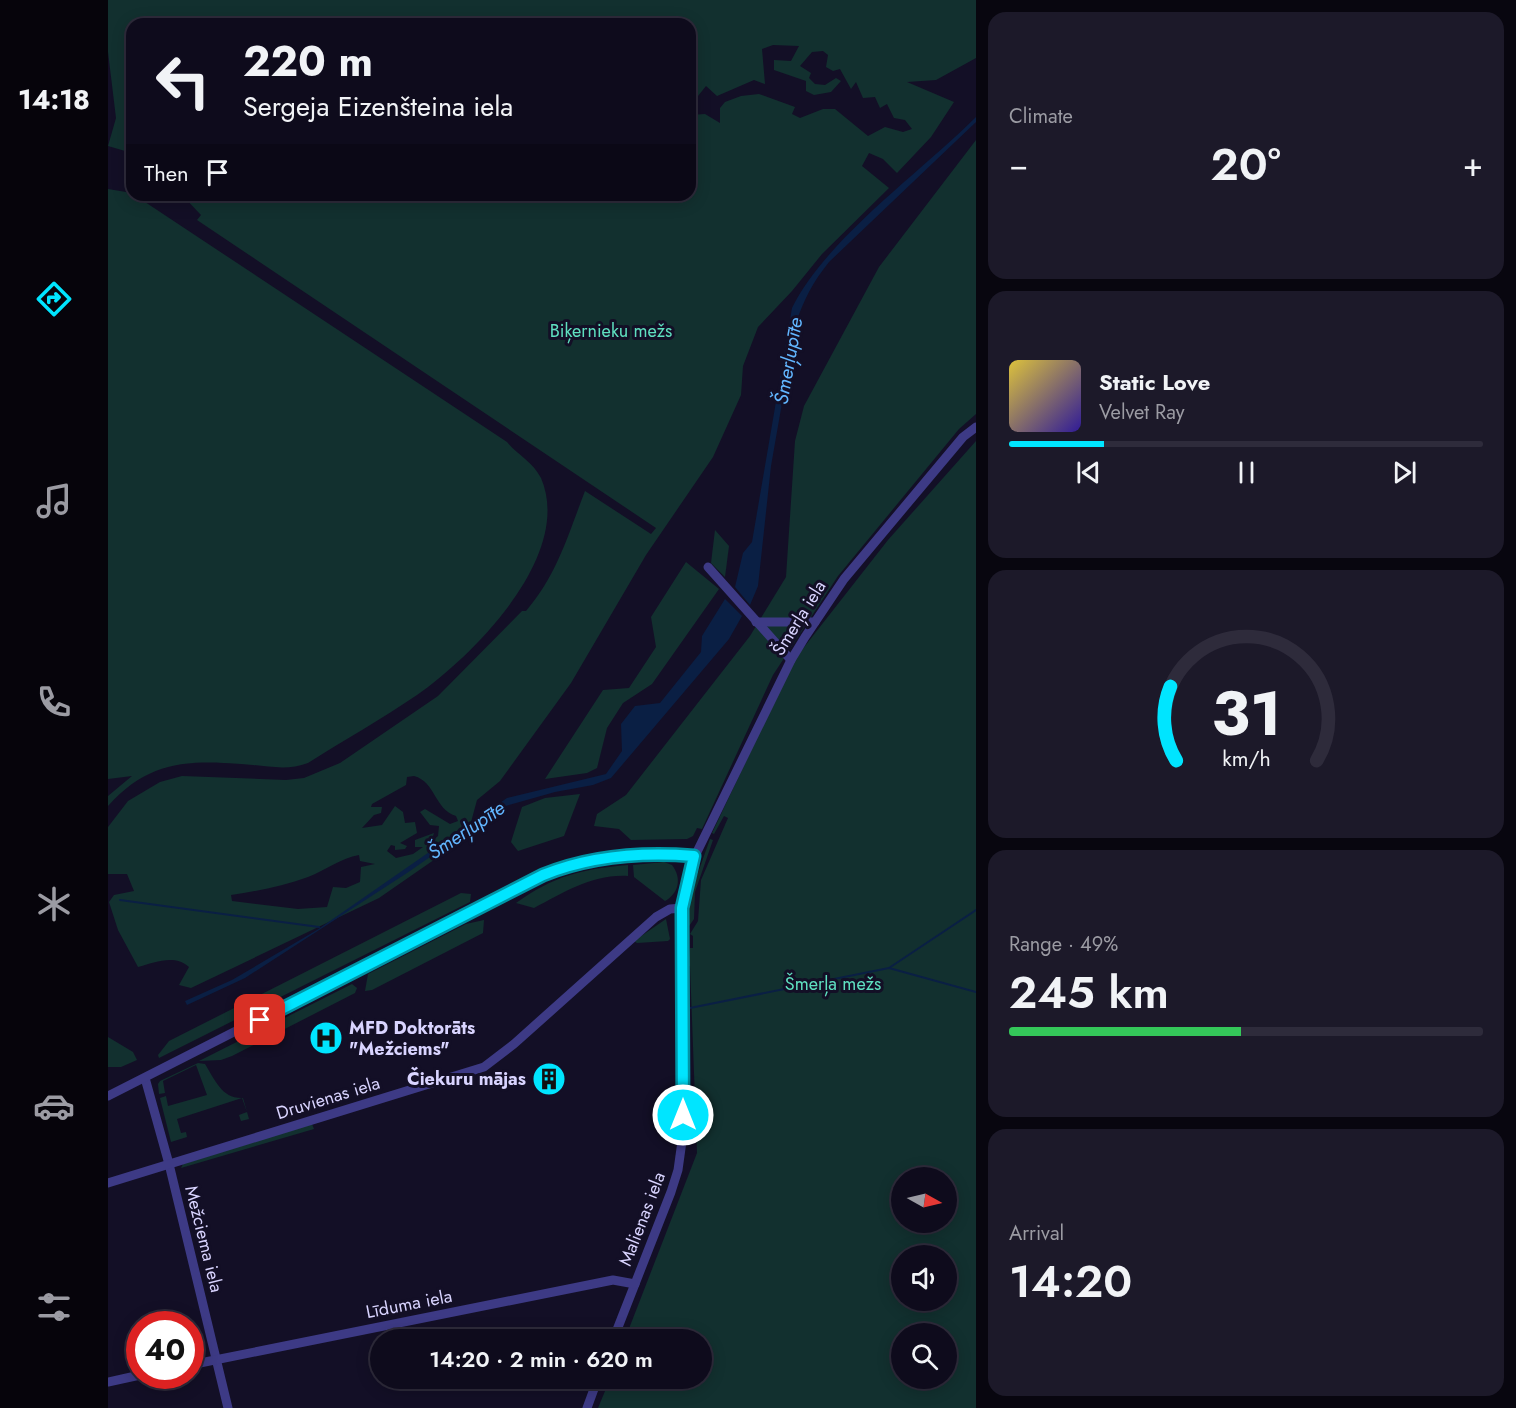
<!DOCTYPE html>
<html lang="en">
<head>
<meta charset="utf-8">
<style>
	body { margin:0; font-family:Jost,sans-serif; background:#1c1929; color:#f1f3f6; height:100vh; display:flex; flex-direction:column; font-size:22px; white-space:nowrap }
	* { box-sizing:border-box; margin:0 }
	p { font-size:20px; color:#9b9ba3 }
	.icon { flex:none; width:33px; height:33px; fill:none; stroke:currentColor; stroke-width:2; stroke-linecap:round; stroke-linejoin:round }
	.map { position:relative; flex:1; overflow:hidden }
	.details { display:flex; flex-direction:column; gap:12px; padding:12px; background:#08060f; width:540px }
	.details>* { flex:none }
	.guide { position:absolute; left:18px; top:18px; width:570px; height:183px; border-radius:18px; box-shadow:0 3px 15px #0003,0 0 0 2px #2e2b3b; background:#0e0b1c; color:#f1f3f6; overflow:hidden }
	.needle { width:39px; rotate:98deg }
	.tools { position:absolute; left:783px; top:1167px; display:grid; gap:12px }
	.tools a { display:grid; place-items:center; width:66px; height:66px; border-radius:50%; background:#0e0b1c; box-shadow:0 3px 15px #0003,0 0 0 2px #2e2b3b; font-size:30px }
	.speed { position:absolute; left:18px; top:1311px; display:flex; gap:12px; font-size:30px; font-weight:700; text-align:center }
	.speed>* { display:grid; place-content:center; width:78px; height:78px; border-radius:50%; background:#0e0b1c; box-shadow:0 3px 15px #0003,0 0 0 2px #2e2b3b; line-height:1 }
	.speed .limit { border:9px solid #d22; background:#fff; color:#111 }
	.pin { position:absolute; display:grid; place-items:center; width:51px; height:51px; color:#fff; margin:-26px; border-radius:12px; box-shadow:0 3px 9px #0006 }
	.me { position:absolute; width:66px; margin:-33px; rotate:0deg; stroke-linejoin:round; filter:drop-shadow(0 0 4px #0008) }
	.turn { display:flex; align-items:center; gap:21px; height:126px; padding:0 18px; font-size:27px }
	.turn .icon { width:78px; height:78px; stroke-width:2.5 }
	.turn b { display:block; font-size:42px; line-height:51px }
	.then { display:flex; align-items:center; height:57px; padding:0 18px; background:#0003; gap:12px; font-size:22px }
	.big { font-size:45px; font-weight:600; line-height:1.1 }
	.details .tile { flex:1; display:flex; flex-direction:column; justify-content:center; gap:9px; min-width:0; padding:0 21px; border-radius:18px; background:#1c1929 }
	.details .dial { align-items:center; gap:0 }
	.dial svg { height:156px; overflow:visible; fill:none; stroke:#2e2b3b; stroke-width:7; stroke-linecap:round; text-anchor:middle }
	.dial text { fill:#f1f3f6; stroke:none }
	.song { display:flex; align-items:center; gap:18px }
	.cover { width:72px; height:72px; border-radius:9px; background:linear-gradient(135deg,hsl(50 70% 55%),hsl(250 70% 35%)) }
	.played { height:6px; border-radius:3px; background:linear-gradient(90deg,#00e5ff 20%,#2e2b3b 20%) }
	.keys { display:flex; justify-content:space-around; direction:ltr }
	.heat { display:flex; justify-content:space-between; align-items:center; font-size:33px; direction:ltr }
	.charge { height:9px; border-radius:4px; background:linear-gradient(90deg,#34c759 49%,#2e2b3b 0) }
	.trip { position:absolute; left:262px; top:1329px; width:342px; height:60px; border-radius:30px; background:#0e0b1c; box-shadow:0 3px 15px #0003,0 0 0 2px #2e2b3b; font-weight:600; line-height:60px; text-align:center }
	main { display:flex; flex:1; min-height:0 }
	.tab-bar { display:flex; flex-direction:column; width:108px; justify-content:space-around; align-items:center; background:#06040b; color:#9b9ba3 }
	.tab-bar .icon { width:42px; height:42px }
	.tab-bar .active { color:#00e5ff }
	.tab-bar b { font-size:27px; color:#f1f3f6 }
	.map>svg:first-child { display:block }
	.green { fill:#12302f; fill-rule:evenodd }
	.water { fill:#0a1f44 }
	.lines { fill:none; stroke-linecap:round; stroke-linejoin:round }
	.stream { stroke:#0a1f44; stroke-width:2 }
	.minor { stroke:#3d3a85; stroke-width:9 }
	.route-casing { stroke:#0095a6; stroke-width:15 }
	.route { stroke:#00e5ff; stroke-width:10 }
	.labels { text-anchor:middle; stroke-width:6; stroke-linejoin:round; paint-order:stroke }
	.park-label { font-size:18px; fill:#5fe0c0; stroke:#130f26 }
	.street-label { font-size:18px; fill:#d9d4ff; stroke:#130f26 }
	.poi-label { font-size:18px; font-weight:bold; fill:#d9d4ff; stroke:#130f26; text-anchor:start }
	.water-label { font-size:20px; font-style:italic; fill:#62b6ff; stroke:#130f26 }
</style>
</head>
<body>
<main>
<nav class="tab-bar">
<b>14:18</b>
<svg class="icon active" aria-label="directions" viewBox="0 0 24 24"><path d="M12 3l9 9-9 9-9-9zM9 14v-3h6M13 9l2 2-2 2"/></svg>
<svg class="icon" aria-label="music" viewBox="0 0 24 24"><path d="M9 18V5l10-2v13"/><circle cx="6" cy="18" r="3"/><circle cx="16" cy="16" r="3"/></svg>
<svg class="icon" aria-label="phone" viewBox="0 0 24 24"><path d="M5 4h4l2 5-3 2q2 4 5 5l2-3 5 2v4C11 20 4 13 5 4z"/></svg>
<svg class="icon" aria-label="climate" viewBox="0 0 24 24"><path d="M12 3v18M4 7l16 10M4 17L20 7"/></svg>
<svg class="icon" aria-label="car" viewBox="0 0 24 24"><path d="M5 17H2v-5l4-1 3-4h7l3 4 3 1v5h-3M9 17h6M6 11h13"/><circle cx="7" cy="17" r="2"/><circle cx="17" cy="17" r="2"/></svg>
<svg class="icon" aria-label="filters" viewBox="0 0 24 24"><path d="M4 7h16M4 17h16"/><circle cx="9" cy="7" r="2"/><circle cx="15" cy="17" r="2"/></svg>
</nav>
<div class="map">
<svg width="868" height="1408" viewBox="0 0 868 1408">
	<rect width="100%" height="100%" fill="#130f26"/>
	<!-- green -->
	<g class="green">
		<path d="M0 0H868V58L828 80 799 82 846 102 823 137 789 173 775 159 761 153 754 166 781 188 714 254 684 291 650 327 635 366 633 395 605 457 538 555 463 683 392 781 369 800 359 837 271 898 83 988 71 985 81 967C67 954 47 962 30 967L10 930 1 902 6 895 26 891 19 874H0V827L20 801 52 782 74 776 178 780 196 778 232 763 330 696 414 611H418C449 575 460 535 477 491L543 534 548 528 89 220 93 215 74 195H582V115L597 114 612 123V108L617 102 633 96 651 94 687 107 684 114 692 118 715 109H727L760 136 777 127 795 132 804 129 797 120 786 118 779 104 772 108 767 97 755 98 748 82 743 89 732 69 725 71 718 67 720 55 715 51 704 52 692 66 703 73 701 78 707 84 717 85 728 78 733 81 723 92 706 95 698 91V81L666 70V60L683 61 691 46 665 45 654 49 657 84 646 80 609 96 598 86 582 106V24H24V153L0 146 8 118 0 52ZM306 776C328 782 326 809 348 816L350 821 342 824 317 809 312 812 322 825 331 826 330 836 323 842 326 833 307 840V847H315L305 854 288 858 279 851 283 845 287 846V850L297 849 299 846 292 843 309 833 307 822 297 823 295 812 287 806 274 825 254 828 266 815 273 813 274 807H263L264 804 298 785 299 777ZM251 855 252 861 267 864 253 867 252 882 238 888 225 887 219 907 190 909 124 901 123 895C150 891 175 886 200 877 218 870 233 858 251 855Z"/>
		<path d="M868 140V414L851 429 730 576 665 675 594 829 589 828 585 836 579 839 523 840 511 829 486 826 489 814 518 795 642 636 678 577 687 441 696 406 771 267Z"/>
		<path d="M0 189 18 192 34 200 399 442C410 455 425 462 433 478 466 555 366 655 309 695 274 719 236 740 200 763 182 770 164 767 145 765 85 760 43 758 0 806V796L24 776 0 779Z"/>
		<path d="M868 441V1408H490L502 1379 594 1378V1340L517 1339 589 1153 582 966H580L582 948H585V936L582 934 590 921 593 880 620 818 616 816 606 834 604 833 686 660 780 540ZM794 1178H838V1222H794ZM794 1256H838V1300H794ZM794 1334H838V1378H794Z"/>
		<path d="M607 530 621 546 617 577 603 563Z"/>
		<path d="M578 562 611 589 544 684 515 703 499 728 489 768 479 773 437 779 495 690 521 688 548 647 543 617Z"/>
		<path d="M472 794 456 836 410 851 403 842 414 807 437 798Z"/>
		<path d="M602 839 605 840 587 892 586 919 579 929 582 895Z"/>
		<path d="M556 862 564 865C574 878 571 893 557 901L526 877 525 865Z"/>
		<path d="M520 865V876C484 874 457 892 426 908L408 903C446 876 473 869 520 865Z"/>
		<path d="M353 893 363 894 362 902 51 1058 50 1055 61 1041Z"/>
		<path d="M558 919 562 939 560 941 529 943 526 941Z"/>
		<path d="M376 920 375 933 264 990 257 991 260 974 358 924Z"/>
		<path d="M244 984 249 988 247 993 124 1056 113 1060 91 1061Z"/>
		<path d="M0 1037 25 1052 29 1060 13 1067H0Z"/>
		<path d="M90 1063 97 1064C107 1080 114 1099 135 1098L141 1119 133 1121 131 1115 139 1112 134 1098 69 1119 73 1133 78 1132 79 1137 63 1142 52 1098 58 1096 60 1106 99 1095 88 1065 55 1081 57 1093 51 1094 50 1084 52 1081Z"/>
		<path d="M204 1124 206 1129 73 1168 75 1164Z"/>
	</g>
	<!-- water -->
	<g class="water">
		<path d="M868 117V122L721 262C705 282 696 299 688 323L663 466 650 586 642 605 627 587 635 553 644 542 684 308C717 240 813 172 868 117Z"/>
		<path d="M617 599 634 616 621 639 503 778 485 785 447 792 394 807 299 873 137 978 79 1005 77 1001 124 980 209 930 399 798 498 774 514 751 513 724 527 706 552 703 593 652 594 636Z"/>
	</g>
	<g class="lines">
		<!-- stream -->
		<g class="stream">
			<path d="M12 900 211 927"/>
			<path d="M781 968 868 910"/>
			<path d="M582 1008 781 968 868 992"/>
		</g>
		<!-- minor -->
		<g class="minor">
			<path d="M600 567 683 660"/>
			<path d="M648 622H707"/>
			<path d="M37 1078 61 1164 120 1408"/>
			<path d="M0 1096 435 875C482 856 536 852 587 856"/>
			<path d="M0 1183 376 1067 406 1044 548 917 562 909 574 908"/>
			<path d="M505 1340 563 1192 570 1170 575 1134 574 908 587 856 683 660 697 637 736 579 855 437 868 427"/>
			<path d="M82 1365 505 1280 527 1284"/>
			<path d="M0 1382 32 1375"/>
			<path d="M479 1408 490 1378"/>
		</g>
	</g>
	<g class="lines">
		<!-- route casing -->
		<g class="route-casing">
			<path id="route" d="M152 1020 435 875C482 856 536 852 586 856L574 908 575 1115"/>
		</g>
		<!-- route -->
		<use href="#route" class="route"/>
	</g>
	<!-- icons -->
	<defs>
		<g id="hospital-disc" transform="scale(1.725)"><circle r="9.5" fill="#00e5ff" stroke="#130f26"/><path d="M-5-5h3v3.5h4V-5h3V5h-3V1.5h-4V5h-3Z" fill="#111"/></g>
		<g id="building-disc" transform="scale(1.725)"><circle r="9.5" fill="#00e5ff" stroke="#130f26"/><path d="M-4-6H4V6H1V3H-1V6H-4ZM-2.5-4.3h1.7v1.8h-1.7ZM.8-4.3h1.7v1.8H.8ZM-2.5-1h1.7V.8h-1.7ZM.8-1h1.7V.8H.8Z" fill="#111"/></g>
	</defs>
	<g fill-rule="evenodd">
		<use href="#hospital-disc" x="218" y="1038"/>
		<use href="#building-disc" x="441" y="1079"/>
	</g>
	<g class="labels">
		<!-- park labels -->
		<g class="park-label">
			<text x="503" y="337">Biķernieku mežs</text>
			<text x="725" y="990">Šmerļa mežs</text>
		</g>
		<!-- street labels -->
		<g class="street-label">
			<text transform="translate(691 618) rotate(-58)" y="6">Šmerļa iela</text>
			<text transform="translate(220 1098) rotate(-17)" y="6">Druvienas iela</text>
			<text transform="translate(534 1219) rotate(-69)" y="6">Malienas iela</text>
			<text transform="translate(96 1239) rotate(76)" y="6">Mežciema iela</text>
			<text transform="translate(301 1304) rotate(-11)" y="6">Līduma iela</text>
		</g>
		<!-- poi labels -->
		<g class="poi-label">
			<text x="241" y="1034">MFD Doktorāts<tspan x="241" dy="21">"Mežciems"</tspan></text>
			<text x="418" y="1085" text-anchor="end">Čiekuru mājas</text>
		</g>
		<!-- water labels -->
		<g class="water-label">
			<text transform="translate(680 361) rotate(-80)" y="7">Šmerļupīte</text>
			<text transform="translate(358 830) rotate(-34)" y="7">Šmerļupīte</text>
		</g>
	</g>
</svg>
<div class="tools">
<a><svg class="needle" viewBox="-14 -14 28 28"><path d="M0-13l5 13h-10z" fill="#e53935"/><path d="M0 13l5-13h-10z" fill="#9b9ba3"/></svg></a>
<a><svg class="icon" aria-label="sound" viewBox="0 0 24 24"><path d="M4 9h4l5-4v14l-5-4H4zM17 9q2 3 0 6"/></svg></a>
<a><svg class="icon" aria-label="search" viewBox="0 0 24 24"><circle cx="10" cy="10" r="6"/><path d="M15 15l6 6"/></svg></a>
</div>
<div class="speed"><div class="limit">40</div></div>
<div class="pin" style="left:152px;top:1020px;background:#d93025"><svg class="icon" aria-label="arrive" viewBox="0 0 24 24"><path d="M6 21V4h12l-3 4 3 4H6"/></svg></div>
<svg class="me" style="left:575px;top:1115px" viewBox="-20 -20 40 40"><circle r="17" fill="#00e5ff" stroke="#fff" stroke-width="3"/><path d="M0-11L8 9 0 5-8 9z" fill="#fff"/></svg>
<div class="trip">14:20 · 2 min · 620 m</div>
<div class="guide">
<div class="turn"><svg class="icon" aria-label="left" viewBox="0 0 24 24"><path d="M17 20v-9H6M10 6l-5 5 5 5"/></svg><div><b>220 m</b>Sergeja Eizenšteina iela</div></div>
<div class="then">Then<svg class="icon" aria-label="arrive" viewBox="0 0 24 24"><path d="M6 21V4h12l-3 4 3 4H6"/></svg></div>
</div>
</div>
<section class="details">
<div class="tile"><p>Climate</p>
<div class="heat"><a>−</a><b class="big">20°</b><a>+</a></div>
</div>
<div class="tile">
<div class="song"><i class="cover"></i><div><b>Static Love</b><p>Velvet Ray</p></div></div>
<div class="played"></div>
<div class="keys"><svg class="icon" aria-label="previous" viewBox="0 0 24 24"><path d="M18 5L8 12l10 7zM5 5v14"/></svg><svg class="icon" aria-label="pause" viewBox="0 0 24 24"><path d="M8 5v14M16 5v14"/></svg><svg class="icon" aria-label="next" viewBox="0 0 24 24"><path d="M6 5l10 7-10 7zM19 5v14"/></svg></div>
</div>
<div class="tile dial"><svg viewBox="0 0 100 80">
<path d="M14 69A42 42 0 1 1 86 69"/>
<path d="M14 69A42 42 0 0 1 11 31" stroke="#00e5ff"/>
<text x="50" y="56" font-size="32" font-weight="700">31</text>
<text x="50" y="72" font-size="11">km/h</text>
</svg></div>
<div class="tile"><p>Range · 49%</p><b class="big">245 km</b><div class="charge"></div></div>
<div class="tile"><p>Arrival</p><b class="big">14:20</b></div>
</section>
</main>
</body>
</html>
